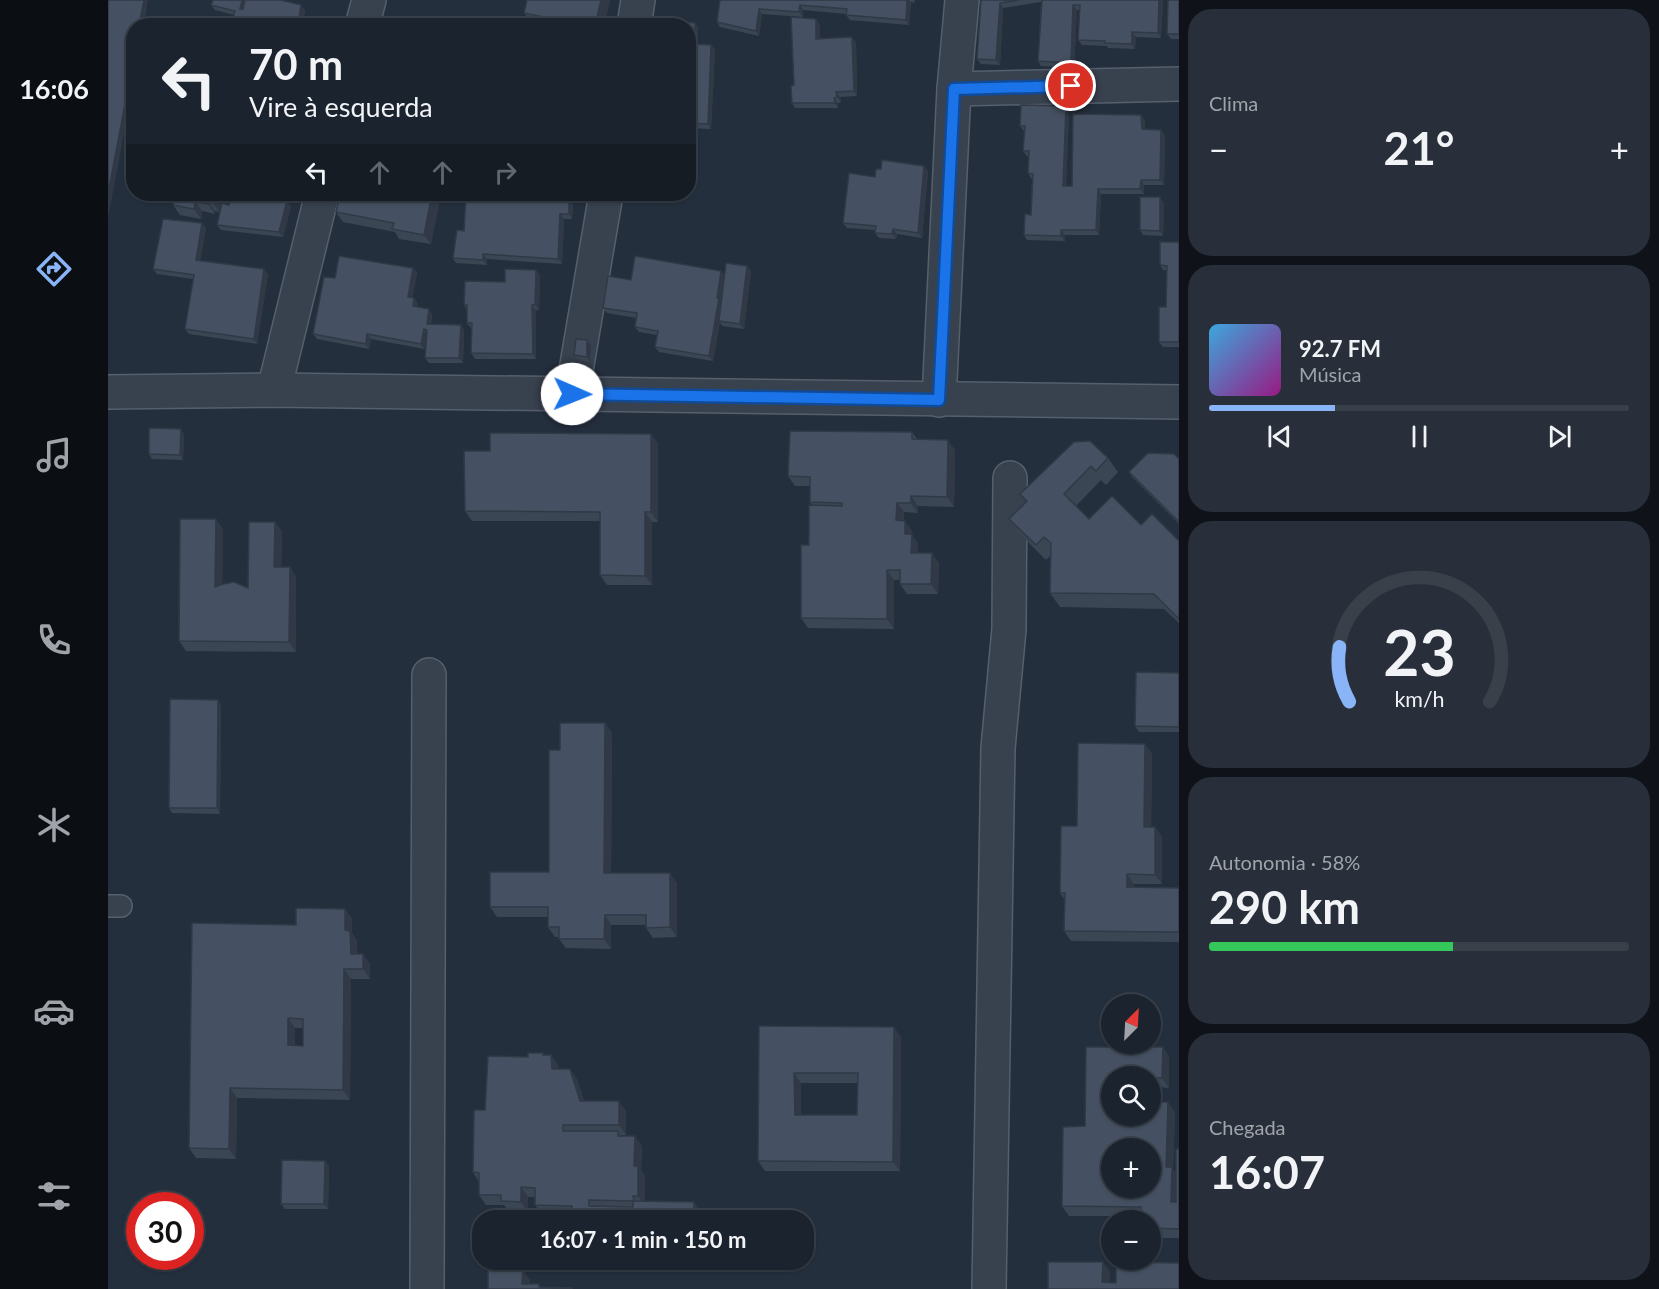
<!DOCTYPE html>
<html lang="pt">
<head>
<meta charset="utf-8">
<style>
	body { margin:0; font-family:Lato,sans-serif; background:#282f3a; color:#f1f3f6; height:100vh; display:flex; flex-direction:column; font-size:22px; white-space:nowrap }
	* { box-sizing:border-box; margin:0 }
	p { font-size:20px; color:#a0a4aa }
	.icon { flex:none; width:33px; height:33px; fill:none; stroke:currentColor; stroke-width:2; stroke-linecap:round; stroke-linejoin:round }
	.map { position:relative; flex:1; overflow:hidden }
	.sheet { display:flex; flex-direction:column; gap:9px; padding:9px; background:#0f1319; width:480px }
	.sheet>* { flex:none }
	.guide { position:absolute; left:18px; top:18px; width:570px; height:183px; border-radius:24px; box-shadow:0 2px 4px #0004,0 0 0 2px #39404a; background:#1b232e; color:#f1f3f6; overflow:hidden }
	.needle { width:39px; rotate:24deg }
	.controls { position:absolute; left:993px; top:994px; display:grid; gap:12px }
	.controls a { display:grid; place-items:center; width:60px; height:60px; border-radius:50%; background:#1b232e; box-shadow:0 2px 4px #0004,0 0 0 2px #39404a; font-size:30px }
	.speed { position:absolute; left:18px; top:1192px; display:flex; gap:12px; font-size:30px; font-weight:700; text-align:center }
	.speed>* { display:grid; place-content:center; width:78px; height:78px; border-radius:50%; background:#1b232e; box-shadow:0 2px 4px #0004,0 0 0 2px #39404a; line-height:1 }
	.speed .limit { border:9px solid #d22; background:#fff; color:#111 }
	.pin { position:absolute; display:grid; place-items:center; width:51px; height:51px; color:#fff; margin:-26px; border:3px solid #fff; border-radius:50%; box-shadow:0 2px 6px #0007 }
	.me { position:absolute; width:66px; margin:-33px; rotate:91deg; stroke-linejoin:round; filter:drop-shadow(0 0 4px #0008) }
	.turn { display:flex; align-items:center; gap:21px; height:126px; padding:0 24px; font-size:27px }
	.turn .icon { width:78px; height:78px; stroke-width:2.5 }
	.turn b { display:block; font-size:42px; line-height:51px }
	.lanes { display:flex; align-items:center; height:57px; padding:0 24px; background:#0003; justify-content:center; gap:30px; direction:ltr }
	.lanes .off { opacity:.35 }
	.big { font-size:45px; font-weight:700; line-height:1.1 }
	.sheet .card { flex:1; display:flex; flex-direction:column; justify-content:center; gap:9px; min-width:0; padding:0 21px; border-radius:24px; background:#282f3a }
	.sheet .dial { align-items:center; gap:0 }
	.dial svg { height:156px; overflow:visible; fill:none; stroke:#39404a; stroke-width:7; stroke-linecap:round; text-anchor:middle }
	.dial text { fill:#f1f3f6; stroke:none }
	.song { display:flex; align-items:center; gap:18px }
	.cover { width:72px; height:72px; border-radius:9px; background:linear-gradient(135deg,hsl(200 70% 55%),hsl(310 70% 35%)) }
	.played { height:6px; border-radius:3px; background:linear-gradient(90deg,#8ab4f8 30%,#39404a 30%) }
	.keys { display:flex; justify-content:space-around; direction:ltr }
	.heat { display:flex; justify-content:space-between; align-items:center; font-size:33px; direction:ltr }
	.charge { height:9px; border-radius:4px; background:linear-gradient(90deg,#34c759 58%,#39404a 0) }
	.trip { position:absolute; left:364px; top:1210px; width:342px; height:60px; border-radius:24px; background:#1b232e; box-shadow:0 2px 4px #0004,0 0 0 2px #39404a; font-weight:700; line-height:60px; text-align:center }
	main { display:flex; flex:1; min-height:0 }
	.tabs { display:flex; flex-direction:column; width:108px; justify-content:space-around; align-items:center; background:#0b0e12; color:#a0a4aa }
	.tabs .icon { width:42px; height:42px }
	.tabs .current { color:#8ab4f8 }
	.tabs b { font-size:27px; color:#f1f3f6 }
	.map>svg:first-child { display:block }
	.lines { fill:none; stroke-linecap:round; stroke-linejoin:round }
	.service-casing { stroke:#565f6c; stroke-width:24 }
	.minor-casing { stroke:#565f6c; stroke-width:36 }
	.service { stroke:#38414e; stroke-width:21 }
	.minor { stroke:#38414e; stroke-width:33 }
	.wall { fill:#3b4654; fill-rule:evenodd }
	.shaded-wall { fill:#303945 }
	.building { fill:#455162; stroke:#303945; stroke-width:1.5; fill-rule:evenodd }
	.route-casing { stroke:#114b97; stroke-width:15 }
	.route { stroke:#1a73e8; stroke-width:10 }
</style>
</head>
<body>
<main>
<nav class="tabs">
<b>16:06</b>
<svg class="icon current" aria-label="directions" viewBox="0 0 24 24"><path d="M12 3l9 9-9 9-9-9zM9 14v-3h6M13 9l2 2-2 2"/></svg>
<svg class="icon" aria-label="music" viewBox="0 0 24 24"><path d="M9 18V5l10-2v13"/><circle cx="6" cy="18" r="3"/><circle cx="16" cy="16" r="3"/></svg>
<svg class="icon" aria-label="phone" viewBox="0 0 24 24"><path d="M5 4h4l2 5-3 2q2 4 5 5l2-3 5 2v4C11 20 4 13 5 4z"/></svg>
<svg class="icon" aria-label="climate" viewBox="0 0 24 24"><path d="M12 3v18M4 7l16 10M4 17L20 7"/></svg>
<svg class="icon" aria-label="car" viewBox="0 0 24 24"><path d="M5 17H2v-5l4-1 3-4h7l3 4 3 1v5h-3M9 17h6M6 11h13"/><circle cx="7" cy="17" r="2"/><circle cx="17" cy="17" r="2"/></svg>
<svg class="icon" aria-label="filters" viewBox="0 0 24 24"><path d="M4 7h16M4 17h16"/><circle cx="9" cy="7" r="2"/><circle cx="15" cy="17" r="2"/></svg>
</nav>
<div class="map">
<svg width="1071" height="1289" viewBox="0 0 1071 1289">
	<rect width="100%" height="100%" fill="#242f3e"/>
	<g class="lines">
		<!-- service casing -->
		<g class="service-casing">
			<path id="service" d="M0 906H13"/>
		</g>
		<!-- minor casing -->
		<g class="minor-casing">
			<g id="minor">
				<path d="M254 26 261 0"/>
				<path d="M526 26 530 0"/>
				<path d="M846 89 1071 84"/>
				<path d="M166 390 214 194"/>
				<path d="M0 392 166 390 1071 402"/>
				<path d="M464 394 498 194"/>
				<path d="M831 400 846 89 854 0"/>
				<path d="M319 1289 321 675"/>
				<path d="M881 1289 890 748 901 629 902 478"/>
			</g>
		</g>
		<!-- service -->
		<use href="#service" class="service"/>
		<!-- minor -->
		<use href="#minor" class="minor"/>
	</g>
	<!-- wall -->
	<g class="wall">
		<path d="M419 0H502L496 26H438L423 22 416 13Z"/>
		<path d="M612 0H807L806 3 803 2 801 25 742 20 738 15 739 14 695 10V17L654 14 651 36 612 27 609 22Z"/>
		<path d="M873 0H1055L1053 38 1028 37 1027 49 1000 48 999 46 974 45 970 40 971 10H969L966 68 933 66 930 61 933 2 895 8 892 65 873 64 869 59Z"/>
		<path d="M1071 0V39H1063L1059 34Z"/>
		<path d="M103 5 197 10 194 26H123L126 15 107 10Z"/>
		<path d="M587 23 590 28V45H603L607 50 603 129 580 128V26Z"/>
		<path d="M712 24V39L748 42 749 96 732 97 733 102 730 103V108H687L684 103 686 85Z"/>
		<path d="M961 111 958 186H964L1033 115 1037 120V129L1057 135 1056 185H1036V194H993L991 235H957V241L919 240 916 235 923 215 924 179 923 178 920 173V156H919L915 151 917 131H916L912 126Z"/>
		<path d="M820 171 814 238 789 234 788 239 771 238 767 233V230L739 228 735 223 767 177Z"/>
		<path d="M115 194 111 212 107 211V214L94 211 93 219 72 215 65 205Z"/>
		<path d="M232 194H333L323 244 291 239 287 232 235 222 228 212Z"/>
		<path d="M465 199 464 219H456L454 264 379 259V265L348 263 345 258 356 231Z"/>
		<path d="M1056 203 1055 236 1035 235 1032 230Z"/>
		<path d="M121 205 183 206 175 237 113 230 109 225Z"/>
		<path d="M98 228 92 261 160 274 149 344 81 334 77 329 85 279 49 274 45 269Z"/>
		<path d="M1071 242V347H1055L1051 342 1058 307V270H1055L1052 265Z"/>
		<path d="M305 268 309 273 304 298H306L310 304 309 307 324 314 323 324 353 325 356 330 355 363H321L317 358 319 337 316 349 263 339 261 349 209 339 205 334 227 278Z"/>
		<path d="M428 270 432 275 431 310H428V359H367L363 353 364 328H363L359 323V310L356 305 397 282Z"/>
		<path d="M613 271 616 275 643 271 636 329 614 326 612 322 605 361 551 352 547 347 549 335 531 332 527 327 529 318 499 313 495 308 523 280Z"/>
		<path d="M479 340 483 346 482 362 469 360 466 355Z"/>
		<path d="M804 432 809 439 847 450 846 507 810 506V513L796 512V521L804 531V535L810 544V553L831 563 830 594H799L792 584V580H786V629L700 628 693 618 704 505 702 502V486H687L680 476Z"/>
		<path d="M76 434 75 460 44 459 41 454Z"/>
		<path d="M550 443V522H544V585H499L492 575V521H364L357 511 382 451Z"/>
		<path d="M1000 458 1010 472 998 485 993 480 968 506 981 519 1033 525 1071 541V623L1056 609 952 607 942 593 943 555 938 560 911 533 901 519 918 502 912 494Z"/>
		<path d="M1071 459V524L1024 477 1021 472Z"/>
		<path d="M167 522 174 532 173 567H182L188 577V652L78 651 71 641 115 529 114 584 140 588Z"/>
		<path d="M1071 673V732H1031L1027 726Z"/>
		<path d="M113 705 112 814 64 813 61 808Z"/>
		<path d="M497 723 504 733 503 873 569 883V937L545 938 538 928V925H503V949L458 948 451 939V937H447L440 927V917H389L382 907 441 872 452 750Z"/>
		<path d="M1037 744 1044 754 1043 827H1047L1054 837V884H1026V887L1071 888V942L963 941 956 931 957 900 952 893 969 826Z"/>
		<path d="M237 909 244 919V933L249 941V954H255L262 964V979H243L242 1100 129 1098 128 1159 88 1158 81 1148 188 925ZM187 1028H195V1046L187 1045Z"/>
		<path d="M651 1026 793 1037 792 1171H657L650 1161ZM693 1083H750L749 1115H693Z"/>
		<path d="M1055 1047 1061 1057V1088L1050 1087V1102L1067 1112 1065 1170 1068 1173 1071 1149V1238H1042V1221L1033 1216H961L954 1206 977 1126Z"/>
		<path d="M435 1053 436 1055H443L450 1065V1069H462L469 1079 476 1101 518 1111V1135H512L534 1146 533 1170 537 1176V1201L593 1211 463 1215H434L427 1205V1197H420V1212L400 1211 396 1205H378L371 1195V1182L365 1172 377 1110 420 1057Z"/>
		<path d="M221 1166 220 1209H177L173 1204Z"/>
	</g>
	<!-- shaded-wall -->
	<g class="shaded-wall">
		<path d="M36 0H40L36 26H31Z"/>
		<path d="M134 0H139L135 14 132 9Z"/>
		<path d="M493 0H502L496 26H487Z"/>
		<path d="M799 0H801L803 2 801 25 798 20Z"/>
		<path d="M1051 0H1055L1053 38 1050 33Z"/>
		<path d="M892 3 895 8 892 65 888 60Z"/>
		<path d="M193 5 197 10 194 26H190Z"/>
		<path d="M692 5 695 10V17L691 12Z"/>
		<path d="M965 5 969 10 966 68 963 63Z"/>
		<path d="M651 9 654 14 651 36 648 31Z"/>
		<path d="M708 19 712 24V45L708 39Z"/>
		<path d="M587 23 590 28 589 49 586 44Z"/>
		<path d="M1024 32 1028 37 1027 49 1024 44Z"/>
		<path d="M744 37 748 42 749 96 746 91Z"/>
		<path d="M603 45 607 50 603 129 600 124Z"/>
		<path d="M26 57V81L0 218V194Z"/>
		<path d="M728 92 732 97 733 102 729 97Z"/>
		<path d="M726 98 730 103V108L727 103Z"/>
		<path d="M958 106 961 111 958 191 955 186Z"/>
		<path d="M1033 115 1037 120V134L1034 129Z"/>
		<path d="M1053 130 1057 135 1056 185 1052 180Z"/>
		<path d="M816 166 820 171 814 238 810 233Z"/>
		<path d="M1033 180 1036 185V194L1032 189Z"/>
		<path d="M990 189 993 194 991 235 988 230Z"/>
		<path d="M106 194H115L111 212 104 202Z"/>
		<path d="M324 194H333L323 244 316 235Z"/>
		<path d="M461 194 465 199 464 219 461 214Z"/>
		<path d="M1052 197 1056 203 1055 236 1052 231Z"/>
		<path d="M87 201 94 211 93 219 86 209Z"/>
		<path d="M100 201 107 211V214L100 204Z"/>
		<path d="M179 201 183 206 175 237 171 232Z"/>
		<path d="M452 214 456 219 454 264 450 259Z"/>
		<path d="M94 223 98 228 91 265 88 260Z"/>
		<path d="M785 229 789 234 788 239 784 234Z"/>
		<path d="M953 230 957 235V241L953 236Z"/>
		<path d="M375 254 379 259V265L375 260Z"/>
		<path d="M639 266 643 271 636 329 632 324Z"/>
		<path d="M305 268 309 273 303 303 300 297Z"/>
		<path d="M156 269 160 274 149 344 146 339Z"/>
		<path d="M428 270 432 275 431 310 427 305Z"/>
		<path d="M613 271 616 276 613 300 615 303 605 361 601 356Z"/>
		<path d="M306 298 310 304 309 311 305 306Z"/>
		<path d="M424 305 428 310V359L425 354Z"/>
		<path d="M321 309 324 314 323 329 319 324Z"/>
		<path d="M353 325 356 330 355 363 351 358Z"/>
		<path d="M316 329 319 334 316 349 313 344Z"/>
		<path d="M259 334 263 339 261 349 258 344Z"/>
		<path d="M479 340 483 346 482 362 479 357Z"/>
		<path d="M73 429 76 434 75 460 72 455Z"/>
		<path d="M543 434 550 443V522L543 512Z"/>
		<path d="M840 440 847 450 846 507 839 497Z"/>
		<path d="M803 496 810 506V513L803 503Z"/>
		<path d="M789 503 796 512 795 530 788 520Z"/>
		<path d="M537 512 544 522V585L537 576Z"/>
		<path d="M108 519 115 529 114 597 107 587Z"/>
		<path d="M797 521 804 531V535L810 544V563L803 553 797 534Z"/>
		<path d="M167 522 174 532 173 577 166 567Z"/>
		<path d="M824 553 831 563 830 594 823 584Z"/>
		<path d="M182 567 188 577V652L181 642Z"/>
		<path d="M779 570 786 580V629L779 619Z"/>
		<path d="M110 700 113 705 112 814 109 808Z"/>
		<path d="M497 723 504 733 503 883 496 873Z"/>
		<path d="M1037 744 1044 754 1043 837 1036 827Z"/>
		<path d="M1047 827 1054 837V884L1047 875Z"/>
		<path d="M562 873 569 883V937L562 927Z"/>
		<path d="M1019 874 1026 884V897L1019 887Z"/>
		<path d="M237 909 244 919V933L249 941 250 964 243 954 237 930Z"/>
		<path d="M497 915 503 925V949L496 939Z"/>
		<path d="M255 954 262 964V979L255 969Z"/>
		<path d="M236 969 243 979 242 1100 235 1090Z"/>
		<path d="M180 1018 187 1028V1055L180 1045Z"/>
		<path d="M786 1027 793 1037 792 1171 785 1162Z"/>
		<path d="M1055 1047 1061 1057V1088L1054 1078Z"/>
		<path d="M443 1055 450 1065V1079L444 1069Z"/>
		<path d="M462 1069 469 1079 479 1111 472 1101Z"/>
		<path d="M686 1073 693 1083V1125L687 1115Z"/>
		<path d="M1043 1078 1050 1087V1112L1043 1102Z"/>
		<path d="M122 1088 129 1098 128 1159 121 1149Z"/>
		<path d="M511 1101 518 1111V1135L511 1125Z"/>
		<path d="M1060 1102 1067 1112 1065 1170 1071 1177 1070 1212 1063 1202 1058 1167Z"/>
		<path d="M527 1136 534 1146 533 1170 537 1176V1206L530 1196 526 1166Z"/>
		<path d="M217 1161 221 1166 220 1209 216 1204Z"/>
		<path d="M413 1187 420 1197V1212L413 1202Z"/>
		<path d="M586 1202 593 1211V1221H586Z"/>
		<path d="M995 1262 1002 1272 1001 1289 994 1282Z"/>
		<path d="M415 1270 422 1280 421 1289 414 1284Z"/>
	</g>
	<!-- building -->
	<g class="building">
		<path d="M0 0H36L31 26H26V57L0 194Z"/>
		<path d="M105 0H134L132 9H135L137 0H173L193 5 190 26H123L127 11 103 5Z"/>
		<path d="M419 0H493L487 26H454L455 21 416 13Z"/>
		<path d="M612 0H799L798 20 738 15 739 9 692 5 691 12 651 9 648 31 609 22Z"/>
		<path d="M873 0H911L892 3 888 60 869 59Z"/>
		<path d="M934 0H1051L1050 33 1024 32V44L997 43V41L970 40 972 5H965L963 63 930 61Z"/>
		<path d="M1060 0H1071V34H1059Z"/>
		<path d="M683 17 708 19V39L744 37 746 91 728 92 729 97 726 98 727 103H684L683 86 686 85Z"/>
		<path d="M541 20 587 23 586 44 603 45 600 124 580 123V26H540Z"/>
		<path d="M913 105 958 106 955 186H964L965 114 1033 115 1034 129 1053 130 1052 180H1033L1032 189H990L988 230H953V236L916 235 917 214 923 215 925 174 920 173 921 151H915L917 126H912Z"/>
		<path d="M774 160 816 166 810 233 785 229 784 234 767 233 768 226 735 223 741 173 767 177 768 169H773Z"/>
		<path d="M68 194H106L104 202 100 201V204L87 201 86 209 65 205Z"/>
		<path d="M123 194H145L179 201 171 232 109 225 114 203 121 205Z"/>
		<path d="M232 194H324L316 235 284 229 286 223 228 212Z"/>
		<path d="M358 194H461V214H452L450 259 375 254V260L345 258 349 230 356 231Z"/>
		<path d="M1032 197H1052V231L1032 230Z"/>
		<path d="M55 219 94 223 88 260 156 269 146 339 77 329 86 275 45 269Z"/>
		<path d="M1052 242H1071V342H1051V307H1058L1059 266 1052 265Z"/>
		<path d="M231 256 305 268 300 297 306 298 305 306 321 309 319 324 353 325 351 358H317L319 330 316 329 313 344 259 334 258 344 205 334 216 277 227 278Z"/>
		<path d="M527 256 613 271 609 298H611L601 356 547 347 550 331 527 327 529 313 495 308 500 276 523 280Z"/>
		<path d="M618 263 639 266 632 324 611 321Z"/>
		<path d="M397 269 428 270 427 305H424L425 354 363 353 364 323H359V305H356L357 281 397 282Z"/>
		<path d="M468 339 479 340V357L466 355Z"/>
		<path d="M41 428 73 429 72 455 41 454Z"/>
		<path d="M682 431 804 432V439L840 440 839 497 803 496V503H789L788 520 797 521V534H804L803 553H824L823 584H792V570H779V619L693 618V545H701V505L734 506V503L702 502V477L680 476Z"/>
		<path d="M382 433 543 434V512H537V576L492 575V512L357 511 356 451H382Z"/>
		<path d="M982 441 1000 458 988 471 983 466 956 494 981 519 1004 496 1033 525 1044 514 1071 541V619L1046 594 942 593 943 543 936 537 928 545 901 519 919 501 912 494 966 442Z"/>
		<path d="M1040 453 1066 454 1071 459V522L1021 472Z"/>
		<path d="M72 519H108L107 587 115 584 126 582 140 588 141 522H167L166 567H182L181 642 71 641Z"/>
		<path d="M1028 672 1071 673V727L1027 726Z"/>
		<path d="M62 699 110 700 109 808H61Z"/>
		<path d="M452 723H497L496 873H562V927L538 928V915H497L496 939H451V927H440V907H382V872H441V750H452Z"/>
		<path d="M970 743 1037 744 1036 827H1047V875L1019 874V887L1071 888V932L956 931 957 893H952L953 826H969Z"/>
		<path d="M188 908 237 909V930L242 931 243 954H255V969H236L235 1090 122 1088 121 1149 81 1148 84 923 188 925ZM180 1018 195 1019V1046L180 1045Z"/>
		<path d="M651 1026 786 1027 785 1162 650 1161ZM686 1073H750L749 1115H687Z"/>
		<path d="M978 1047H1055L1054 1078H1043V1102H1060L1058 1167H1064L1063 1202H1068V1149H1071V1229L1042 1228V1221H1033V1207L954 1206 955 1127 977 1126ZM1004 1077H1042V1116H1004ZM1004 1149H1042V1188H1004Z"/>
		<path d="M420 1053H435V1055H443L444 1069H462L472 1101H511V1125H455V1131H510V1136H527L526 1166H530V1196H525L526 1201 481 1200V1206L525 1207V1201L586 1202V1221H463L464 1206 427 1205V1188L413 1187V1202L393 1201V1195H371V1173L365 1172 366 1110H377L380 1056 420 1057Z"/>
		<path d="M174 1160 217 1161 216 1204H173Z"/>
		<path d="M940 1262H995L994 1282 1008 1283V1262L1071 1263V1289H940Z"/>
		<path d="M380 1270H415L414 1284H431V1287L464 1288V1289H380Z"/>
	</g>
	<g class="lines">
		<!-- route casing -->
		<g class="route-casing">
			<path id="route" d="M464 394 831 400 846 89 963 86"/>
		</g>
		<!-- route -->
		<use href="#route" class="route"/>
	</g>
</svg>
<div class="controls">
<a><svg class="needle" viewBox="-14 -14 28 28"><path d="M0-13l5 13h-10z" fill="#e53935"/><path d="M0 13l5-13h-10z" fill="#a0a4aa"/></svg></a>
<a><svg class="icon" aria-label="search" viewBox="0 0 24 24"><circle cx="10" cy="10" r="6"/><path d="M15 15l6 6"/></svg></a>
<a>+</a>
<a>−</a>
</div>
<div class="speed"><div class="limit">30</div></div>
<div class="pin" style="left:963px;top:86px;background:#d93025"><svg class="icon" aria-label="arrive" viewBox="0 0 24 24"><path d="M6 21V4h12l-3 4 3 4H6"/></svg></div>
<svg class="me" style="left:464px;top:394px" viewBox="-20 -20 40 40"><circle r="19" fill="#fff"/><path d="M0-13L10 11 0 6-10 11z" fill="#1a73e8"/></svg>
<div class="trip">16:07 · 1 min · 150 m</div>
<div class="guide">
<div class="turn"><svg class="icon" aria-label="left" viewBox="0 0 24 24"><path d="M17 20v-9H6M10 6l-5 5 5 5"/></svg><div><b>70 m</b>Vire à esquerda</div></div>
<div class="lanes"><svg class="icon" aria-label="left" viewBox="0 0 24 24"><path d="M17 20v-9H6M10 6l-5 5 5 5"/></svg><svg class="icon off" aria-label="ahead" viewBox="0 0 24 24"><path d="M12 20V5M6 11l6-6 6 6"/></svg><svg class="icon off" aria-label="ahead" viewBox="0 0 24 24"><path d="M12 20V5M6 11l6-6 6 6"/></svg><svg class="icon off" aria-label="right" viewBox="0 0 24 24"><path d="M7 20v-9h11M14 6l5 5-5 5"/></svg></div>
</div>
</div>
<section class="sheet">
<div class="card"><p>Clima</p>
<div class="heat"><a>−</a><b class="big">21°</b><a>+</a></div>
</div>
<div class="card">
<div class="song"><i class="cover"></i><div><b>92.7 FM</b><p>Música</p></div></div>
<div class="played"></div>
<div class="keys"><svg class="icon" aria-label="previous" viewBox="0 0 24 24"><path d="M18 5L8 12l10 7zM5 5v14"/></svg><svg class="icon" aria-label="pause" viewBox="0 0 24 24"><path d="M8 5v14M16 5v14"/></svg><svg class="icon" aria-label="next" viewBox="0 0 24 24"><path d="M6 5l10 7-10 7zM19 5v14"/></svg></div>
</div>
<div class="card dial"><svg viewBox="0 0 100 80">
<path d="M14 69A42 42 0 1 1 86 69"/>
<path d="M14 69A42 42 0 0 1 9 41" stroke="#8ab4f8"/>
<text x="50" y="56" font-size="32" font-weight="700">23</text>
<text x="50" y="72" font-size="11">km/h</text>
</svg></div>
<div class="card"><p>Autonomia · 58%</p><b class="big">290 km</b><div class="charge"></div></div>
<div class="card"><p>Chegada</p><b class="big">16:07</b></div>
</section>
</main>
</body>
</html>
